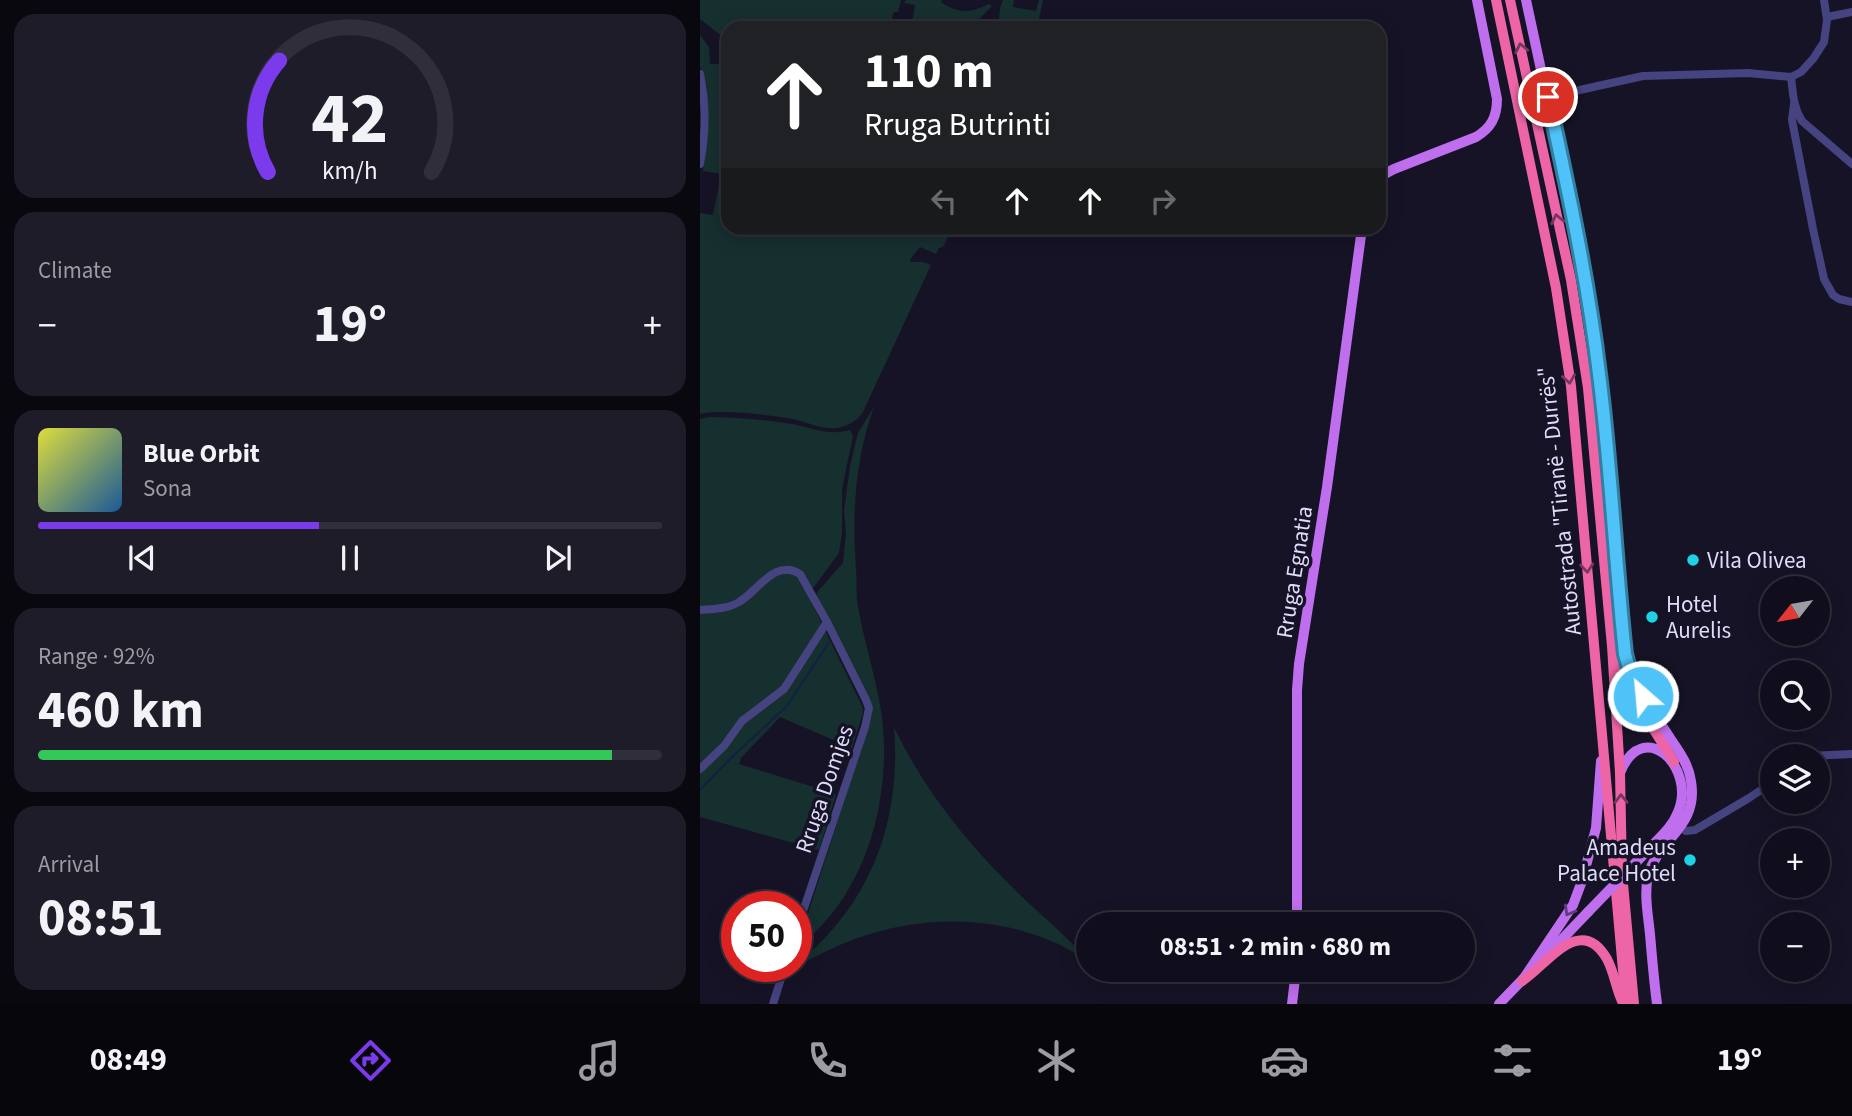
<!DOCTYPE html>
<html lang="en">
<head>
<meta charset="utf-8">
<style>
	body { margin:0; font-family:"Source Sans 3",sans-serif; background:#1e1c29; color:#f1f3f6; height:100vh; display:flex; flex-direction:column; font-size:26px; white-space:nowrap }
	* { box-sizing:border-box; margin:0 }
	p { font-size:23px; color:#9c9ca3 }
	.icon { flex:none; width:38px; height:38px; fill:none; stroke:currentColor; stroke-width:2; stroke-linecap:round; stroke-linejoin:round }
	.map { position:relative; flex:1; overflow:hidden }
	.details { display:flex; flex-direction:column; gap:14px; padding:14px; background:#09080f; width:700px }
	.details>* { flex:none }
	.guide { position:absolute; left:21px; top:21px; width:665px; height:214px; border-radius:21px; box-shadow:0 4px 18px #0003,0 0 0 2px #302e3b; background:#202124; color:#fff; overflow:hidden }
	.needle { width:46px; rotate:239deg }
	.buttons { position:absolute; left:1060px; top:576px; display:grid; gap:14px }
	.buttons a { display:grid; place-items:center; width:70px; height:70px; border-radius:50%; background:#100e1c; box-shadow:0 4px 18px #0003,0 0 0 2px #302e3b; font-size:35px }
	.speed { position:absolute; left:21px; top:891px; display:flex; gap:14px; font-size:35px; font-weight:700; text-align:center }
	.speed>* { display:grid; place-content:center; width:91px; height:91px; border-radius:50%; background:#100e1c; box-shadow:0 4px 18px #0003,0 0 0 2px #302e3b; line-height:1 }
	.speed .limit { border:10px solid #d22; background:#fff; color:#111 }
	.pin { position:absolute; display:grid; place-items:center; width:60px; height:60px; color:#fff; margin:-30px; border:4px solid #fff; border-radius:50%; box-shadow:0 2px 7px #0007 }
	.me { position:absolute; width:77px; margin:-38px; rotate:333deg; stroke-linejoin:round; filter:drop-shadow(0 0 5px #0008) }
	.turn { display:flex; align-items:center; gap:24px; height:147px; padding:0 28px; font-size:32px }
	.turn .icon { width:91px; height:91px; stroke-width:2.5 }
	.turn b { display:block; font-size:49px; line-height:60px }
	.lanes { display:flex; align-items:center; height:66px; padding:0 28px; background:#0003; justify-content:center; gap:35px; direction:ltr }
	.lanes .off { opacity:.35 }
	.big { font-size:52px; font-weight:700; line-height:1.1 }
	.details .tile { flex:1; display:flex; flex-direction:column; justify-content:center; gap:10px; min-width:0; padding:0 24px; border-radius:21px; background:#1e1c29 }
	.details .dial { align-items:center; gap:0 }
	.dial svg { height:182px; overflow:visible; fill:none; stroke:#302e3b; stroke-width:7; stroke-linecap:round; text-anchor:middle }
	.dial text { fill:#f1f3f6; stroke:none }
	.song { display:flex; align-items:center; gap:21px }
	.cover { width:84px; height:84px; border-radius:10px; background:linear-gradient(135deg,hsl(60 70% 55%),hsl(210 70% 35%)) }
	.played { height:7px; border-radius:4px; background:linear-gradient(90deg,#7c3aed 45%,#302e3b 45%) }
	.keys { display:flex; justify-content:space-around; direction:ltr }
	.heat { display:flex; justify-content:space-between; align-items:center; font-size:38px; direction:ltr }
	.charge { height:10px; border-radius:5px; background:linear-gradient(90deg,#34c759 92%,#302e3b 0) }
	.trip { position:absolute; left:376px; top:912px; width:399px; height:70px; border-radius:35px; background:#100e1c; box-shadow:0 4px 18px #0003,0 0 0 2px #302e3b; font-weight:700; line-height:70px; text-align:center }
	.tab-bar { display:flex; height:112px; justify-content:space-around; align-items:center; background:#06060b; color:#9c9ca3 }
	.tab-bar .icon { width:49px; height:49px }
	.tab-bar .selected { color:#7c3aed }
	.tab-bar b { font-size:32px; color:#f1f3f6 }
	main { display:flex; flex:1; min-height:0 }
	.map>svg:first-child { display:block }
	.green { fill:#162f2f }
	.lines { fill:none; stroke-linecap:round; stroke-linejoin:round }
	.stream { stroke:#112241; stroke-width:2 }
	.minor { stroke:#454380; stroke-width:8 }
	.major { stroke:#bf6fee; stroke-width:10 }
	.highway { stroke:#ed65a6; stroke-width:10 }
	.major-bridge { stroke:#bf6fee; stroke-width:10 }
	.oneway { stroke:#773860 }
	.oneway2 { stroke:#623c80 }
	.route-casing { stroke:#337fa1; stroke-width:18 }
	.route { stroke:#4fc3f7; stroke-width:12 }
	.poi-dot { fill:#1ed1e5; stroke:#161326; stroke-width:2.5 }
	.labels { text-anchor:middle; stroke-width:7; stroke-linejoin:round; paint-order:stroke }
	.street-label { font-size:23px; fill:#dfdcfb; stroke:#161326 }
	.poi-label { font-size:23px; fill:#dfdcfb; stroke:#161326; text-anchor:start }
</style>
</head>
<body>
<main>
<section class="details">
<div class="tile dial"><svg viewBox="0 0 100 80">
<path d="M14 69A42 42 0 1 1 86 69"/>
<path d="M14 69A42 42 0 0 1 19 20" stroke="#7c3aed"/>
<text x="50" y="56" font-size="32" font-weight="700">42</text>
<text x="50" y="72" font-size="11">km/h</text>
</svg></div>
<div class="tile"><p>Climate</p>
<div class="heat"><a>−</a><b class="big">19°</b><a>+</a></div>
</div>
<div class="tile">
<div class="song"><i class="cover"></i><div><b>Blue Orbit</b><p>Sona</p></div></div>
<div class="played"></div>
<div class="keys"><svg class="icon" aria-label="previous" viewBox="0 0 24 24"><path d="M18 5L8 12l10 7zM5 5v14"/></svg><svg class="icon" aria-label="pause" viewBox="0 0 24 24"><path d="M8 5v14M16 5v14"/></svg><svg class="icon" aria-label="next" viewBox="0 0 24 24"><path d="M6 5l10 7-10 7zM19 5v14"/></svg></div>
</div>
<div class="tile"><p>Range · 92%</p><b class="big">460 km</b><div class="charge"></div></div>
<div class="tile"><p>Arrival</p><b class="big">08:51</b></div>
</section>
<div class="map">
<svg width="1152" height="1004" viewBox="0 0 1152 1004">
	<rect width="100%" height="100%" fill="#161326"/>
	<!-- green -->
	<g class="green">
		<path d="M0 0H201L198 12H194L192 18 196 20 193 28H28V41L0 19Z"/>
		<path d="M206 0H242L241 2C258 14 271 13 289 4L292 6 278 20 279 28H198L204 22 213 18 215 5 204 3Z"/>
		<path d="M303 0H314L313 7 336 11 339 0H343L337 28H298L300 8Z"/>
		<path d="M0 35 9 47 10 64H28V228H253L243 247 239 248 236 254 220 247 211 258 210 262H223L231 265 163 412C157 421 147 427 136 428 122 430 107 422 93 419 70 415 22 409 0 414V213L13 215 21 174 3 171 7 137V87L0 66Z"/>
		<path d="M174 407C155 459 152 514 156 569 157 580 156 590 157 601 163 638 175 674 181 710 190 769 179 839 148 890 135 913 115 933 96 951L172 714 171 707 117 597V592L143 563 146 534 144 511 150 466 158 433Z"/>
		<path d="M10 417C37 417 65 420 92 424 114 428 127 436 150 430L153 436 142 489V532L139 553 114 587 106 591 163 708V713L152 748 80 717 41 758 39 764 136 794 119 850 0 817V419Z"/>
		<path d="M194 727C225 792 268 844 319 894 342 916 368 937 388 961 376 954 364 946 351 941 290 915 219 916 158 938 134 946 112 959 90 969 168 910 202 825 194 727Z"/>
	</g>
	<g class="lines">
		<!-- stream -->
		<path class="stream" d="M0 790 30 759 87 706 129 642"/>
		<!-- minor -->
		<g class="minor">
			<path d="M1127 17 1152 12"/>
			<path d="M0 74C6 103 6 134 0 164"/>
			<path d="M1091 77C1093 92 1093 107 1102 121L1152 164"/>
			<path d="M848 97 943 76 1048 73 1091 77 1101 72 1113 59 1124 42 1127 20 1124 0"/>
			<path d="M1094 104 1092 120 1113 229 1124 279 1133 295 1139 299 1152 302"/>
			<path d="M0 610C12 609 28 609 39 602 58 591 75 558 100 574L127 622 166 700 169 708 165 727 96 932"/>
			<path d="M1109 756 1152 754"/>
			<path d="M0 769 24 746 42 721 84 689 127 622"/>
			<path d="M981 828 986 831 995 830 1049 798 1073 782"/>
			<path d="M73 1004 85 966"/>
		</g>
		<!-- major -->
		<g class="major">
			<path d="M826 0 880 251 891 313 900 377 926 664C937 690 955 714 970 738 979 751 989 765 991 781 999 828 958 838 948 876 944 894 948 915 950 934 952 958 954 981 957 1004"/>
			<path d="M679 177 694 169 776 137C791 128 797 117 797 99L777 0"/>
			<path d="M920 773C943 715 997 768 978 812 972 828 958 839 947 851"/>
			<path d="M597 924V690L599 664 627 487 662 228"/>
			<path d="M847 955 888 912"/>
			<path d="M822 981 873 905 882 881 896 828 901 761"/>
			<path d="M592 1004 596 970"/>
			<path d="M799 1004 824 978"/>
		</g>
		<!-- highway -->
		<g class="highway">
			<path d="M796 0 856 288 871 386 926 1004"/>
			<path d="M810 0 871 280 888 388 912 646 920 773 922 873 934 1004"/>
			<path d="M916 658 928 688 974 762"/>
			<path d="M822 981C846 966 880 912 907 959 914 972 916 988 922 1001"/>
		</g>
		<!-- major-bridge -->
		<path class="major-bridge" d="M888 912 947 851"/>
	</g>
	<!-- one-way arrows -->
	<defs><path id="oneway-chevron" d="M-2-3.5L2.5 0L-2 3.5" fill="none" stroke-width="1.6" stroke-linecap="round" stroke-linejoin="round" transform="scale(1.75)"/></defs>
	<g class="oneway">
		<use href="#oneway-chevron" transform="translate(821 48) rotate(-102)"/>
		<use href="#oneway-chevron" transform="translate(857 219) rotate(-102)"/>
		<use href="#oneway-chevron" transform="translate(869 379) rotate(82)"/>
		<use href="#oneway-chevron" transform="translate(887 568) rotate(85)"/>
		<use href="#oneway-chevron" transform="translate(921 799) rotate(-91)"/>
	</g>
	<use class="oneway2" href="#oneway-chevron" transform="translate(869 911) rotate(120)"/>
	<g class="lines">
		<!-- route casing -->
		<g class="route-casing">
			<path id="route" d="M848 97C868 189 888 281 899 374 911 467 915 561 925 654L930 672 943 696"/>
		</g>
		<!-- route -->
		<use href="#route" class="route"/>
	</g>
	<!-- markers -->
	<g class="poi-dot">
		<circle cx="993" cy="560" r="7"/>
		<circle cx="952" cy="617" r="7"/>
		<circle cx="990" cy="860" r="7"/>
	</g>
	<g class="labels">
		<!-- street labels -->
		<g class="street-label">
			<text transform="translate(859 501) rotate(-96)" y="8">Autostrada "Tiranë - Durrës"</text>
			<text transform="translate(594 572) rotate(-81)" y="8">Rruga Egnatia</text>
			<text transform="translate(124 789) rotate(-71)" y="8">Rruga Domjes</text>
		</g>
		<!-- poi labels -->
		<g class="poi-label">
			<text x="1007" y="568">Vila Olivea</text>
			<text x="966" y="612">Hotel<tspan x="966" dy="26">Aurelis</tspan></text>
			<text x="976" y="855" text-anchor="end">Amadeus<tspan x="976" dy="26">Palace Hotel</tspan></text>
		</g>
	</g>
</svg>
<div class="buttons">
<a><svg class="needle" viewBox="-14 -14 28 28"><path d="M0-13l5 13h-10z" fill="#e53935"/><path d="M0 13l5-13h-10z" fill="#9c9ca3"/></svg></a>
<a><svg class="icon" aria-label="search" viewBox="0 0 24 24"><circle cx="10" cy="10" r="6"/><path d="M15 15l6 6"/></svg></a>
<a><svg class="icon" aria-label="layers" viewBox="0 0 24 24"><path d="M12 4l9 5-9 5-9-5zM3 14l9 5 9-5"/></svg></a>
<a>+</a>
<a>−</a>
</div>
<div class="speed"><div class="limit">50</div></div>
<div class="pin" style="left:848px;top:97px;background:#d93025"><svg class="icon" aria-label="arrive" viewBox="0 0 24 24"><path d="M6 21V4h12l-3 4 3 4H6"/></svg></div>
<svg class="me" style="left:943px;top:696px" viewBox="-20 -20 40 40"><circle r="17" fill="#4fc3f7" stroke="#fff" stroke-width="3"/><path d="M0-11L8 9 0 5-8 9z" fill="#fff"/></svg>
<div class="trip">08:51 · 2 min · 680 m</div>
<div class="guide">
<div class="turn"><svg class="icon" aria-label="ahead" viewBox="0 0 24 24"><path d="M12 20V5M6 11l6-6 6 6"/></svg><div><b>110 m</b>Rruga Butrinti</div></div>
<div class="lanes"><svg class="icon off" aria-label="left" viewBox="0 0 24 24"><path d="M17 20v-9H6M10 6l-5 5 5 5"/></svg><svg class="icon" aria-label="ahead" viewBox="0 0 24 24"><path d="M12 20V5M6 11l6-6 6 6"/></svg><svg class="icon" aria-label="ahead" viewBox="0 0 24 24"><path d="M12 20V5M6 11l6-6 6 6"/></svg><svg class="icon off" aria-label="right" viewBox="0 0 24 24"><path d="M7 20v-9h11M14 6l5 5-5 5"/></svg></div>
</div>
</div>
</main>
<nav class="tab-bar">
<b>08:49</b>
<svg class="icon selected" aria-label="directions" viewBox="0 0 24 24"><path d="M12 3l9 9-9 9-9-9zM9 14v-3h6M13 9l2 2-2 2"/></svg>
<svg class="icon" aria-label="music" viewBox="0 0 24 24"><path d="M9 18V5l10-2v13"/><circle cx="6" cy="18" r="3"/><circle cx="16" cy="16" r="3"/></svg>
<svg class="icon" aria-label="phone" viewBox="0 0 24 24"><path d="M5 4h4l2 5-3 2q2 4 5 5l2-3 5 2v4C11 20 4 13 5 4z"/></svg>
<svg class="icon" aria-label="climate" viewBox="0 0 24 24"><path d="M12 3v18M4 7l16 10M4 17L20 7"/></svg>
<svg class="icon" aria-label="car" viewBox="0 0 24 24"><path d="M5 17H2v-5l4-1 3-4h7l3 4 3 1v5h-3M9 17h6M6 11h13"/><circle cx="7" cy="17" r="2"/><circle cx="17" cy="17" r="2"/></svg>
<svg class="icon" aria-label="filters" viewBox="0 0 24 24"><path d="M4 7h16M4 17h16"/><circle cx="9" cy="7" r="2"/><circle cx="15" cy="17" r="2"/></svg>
<b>19°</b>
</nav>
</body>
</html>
